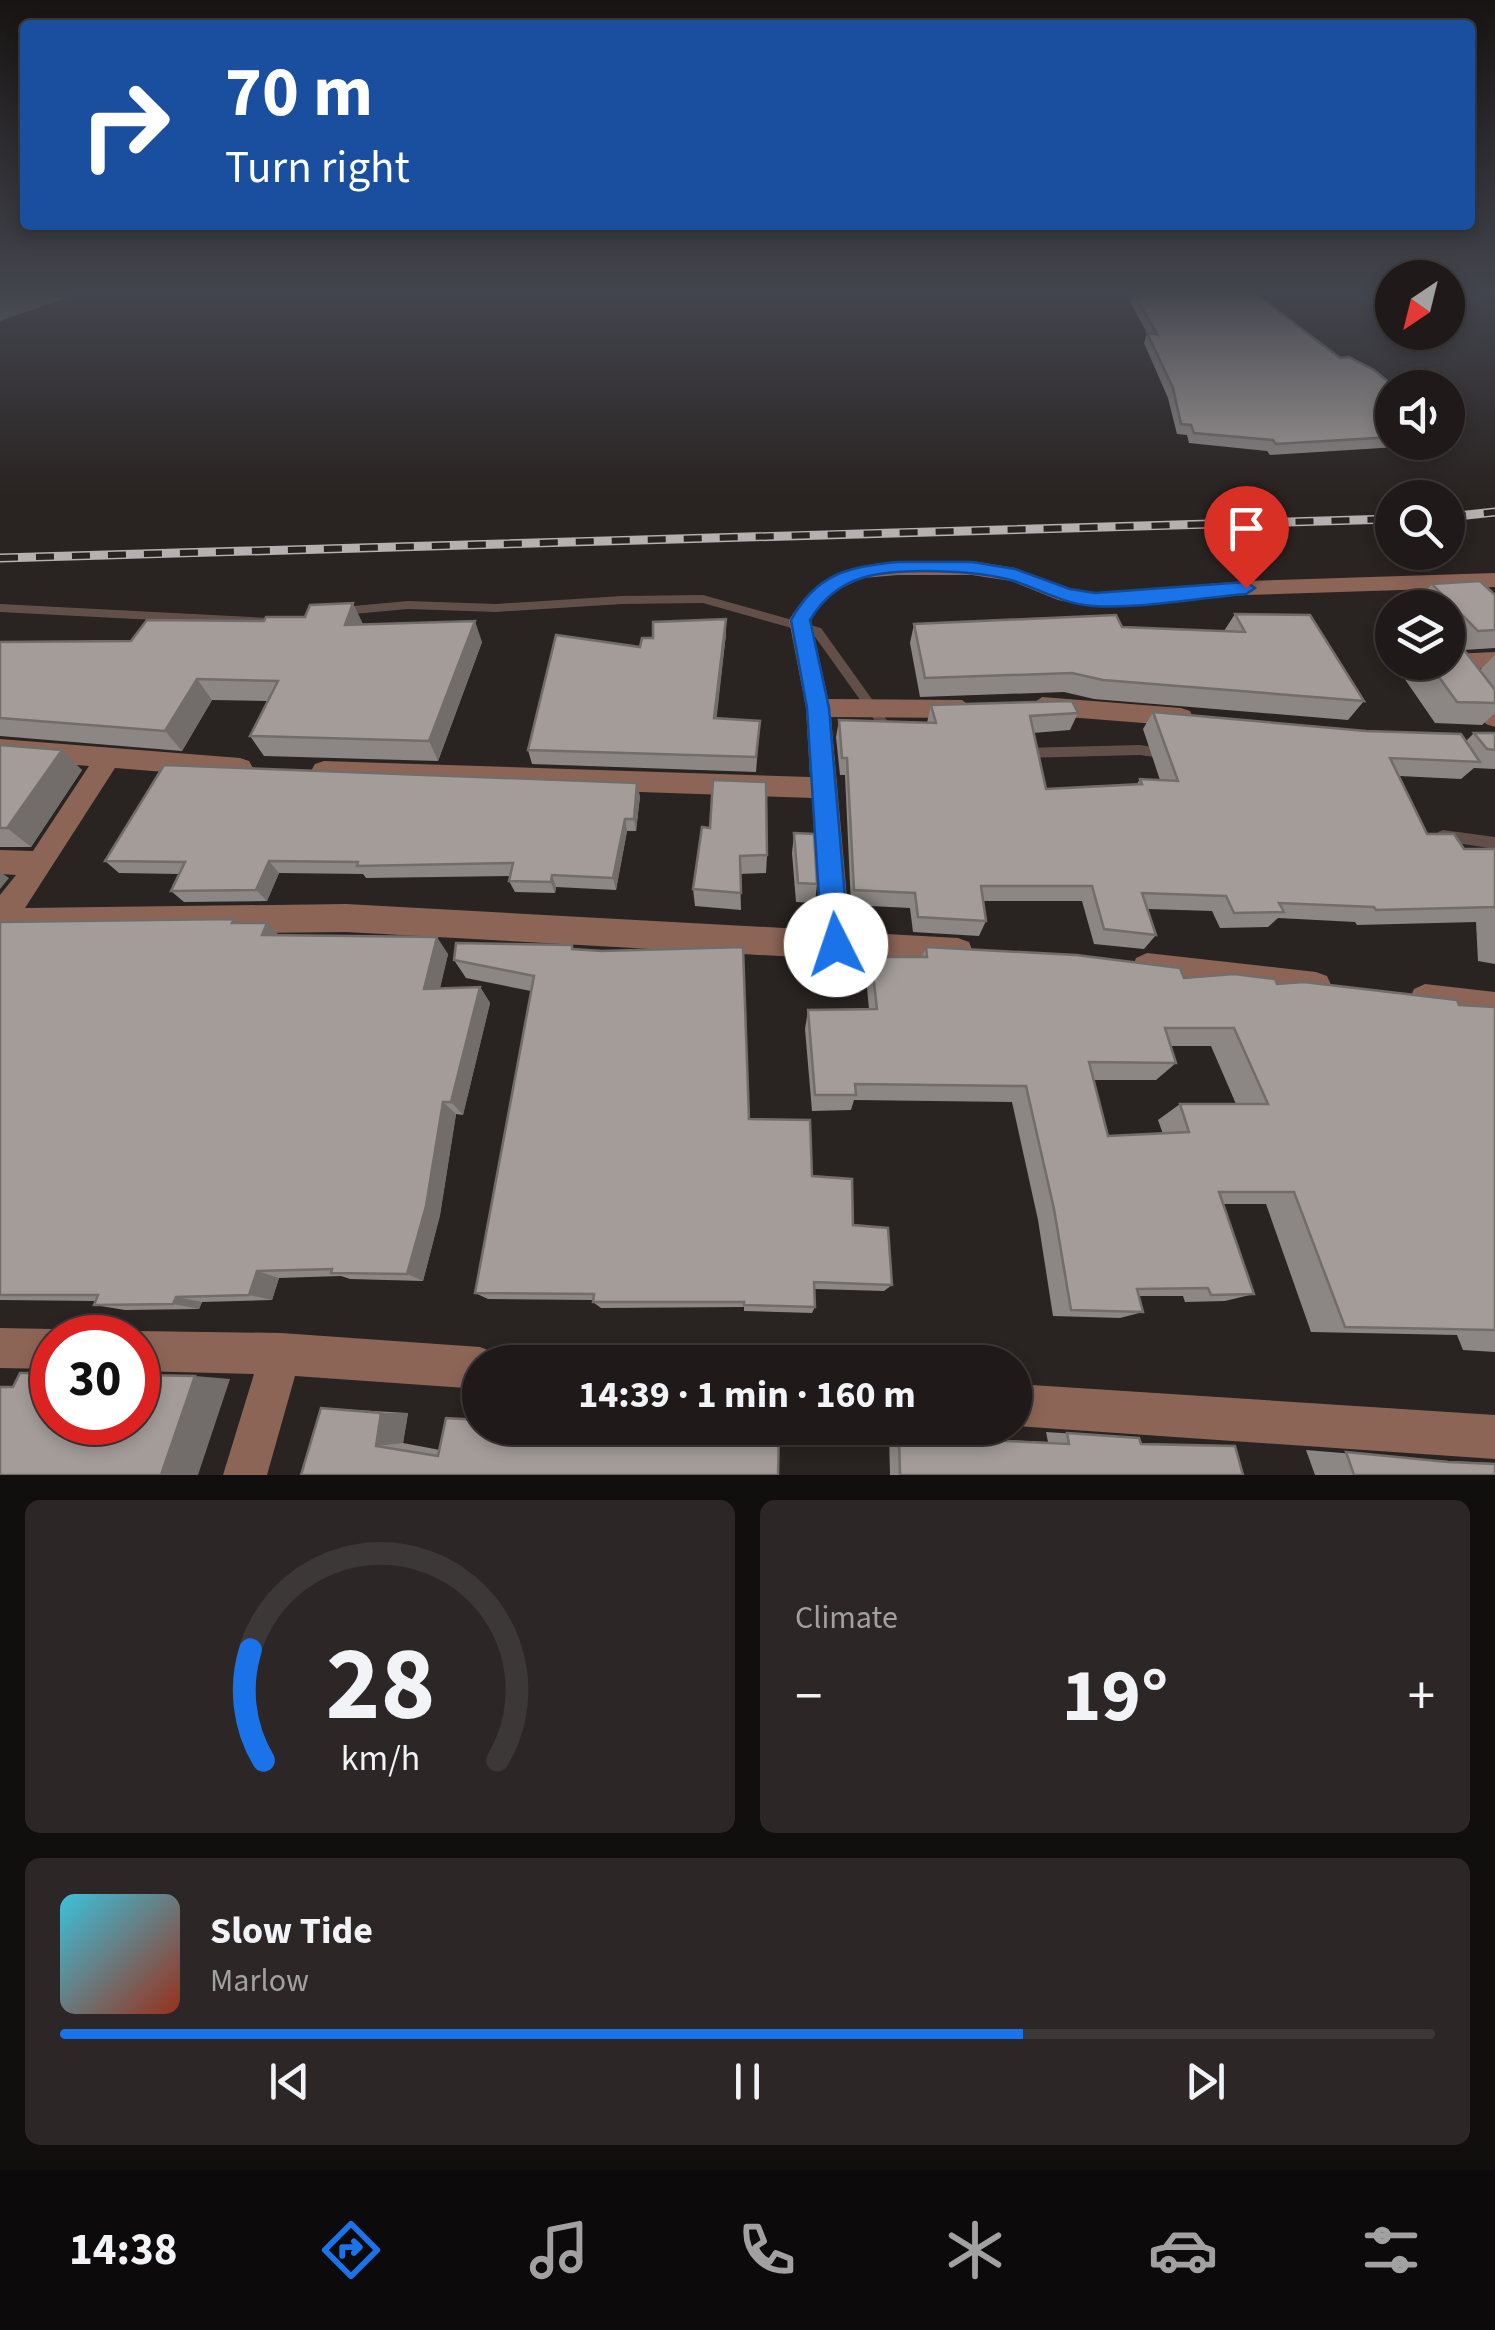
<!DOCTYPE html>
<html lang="en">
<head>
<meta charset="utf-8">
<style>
	body { margin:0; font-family:"Source Sans 3",sans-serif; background:#2c2726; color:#f1f3f6; height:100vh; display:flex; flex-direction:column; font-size:38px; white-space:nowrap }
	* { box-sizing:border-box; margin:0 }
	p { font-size:32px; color:#a1a1a2 }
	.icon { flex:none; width:55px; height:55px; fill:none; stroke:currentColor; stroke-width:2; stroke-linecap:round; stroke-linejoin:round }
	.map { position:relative; height:1475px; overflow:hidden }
	.side { display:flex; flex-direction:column; gap:25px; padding:25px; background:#110e0e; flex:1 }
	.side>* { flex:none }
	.banner { position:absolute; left:20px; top:20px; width:1455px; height:210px; border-radius:10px; box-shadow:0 5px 15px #0003,0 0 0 2px #3c3838; background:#1a4fa0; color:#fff; overflow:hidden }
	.needle { width:65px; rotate:215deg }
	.tools { position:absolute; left:1375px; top:260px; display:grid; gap:20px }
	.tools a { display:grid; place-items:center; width:90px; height:90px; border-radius:50%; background:#1f1a19; box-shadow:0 5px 15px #0003,0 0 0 2px #3c3838; font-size:50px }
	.speed { position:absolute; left:30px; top:1315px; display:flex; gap:20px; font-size:50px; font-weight:700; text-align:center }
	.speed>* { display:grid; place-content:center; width:130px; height:130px; border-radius:50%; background:#1f1a19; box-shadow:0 5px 15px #0003,0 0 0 2px #3c3838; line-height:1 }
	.speed .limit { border:15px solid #d22; background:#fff; color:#111 }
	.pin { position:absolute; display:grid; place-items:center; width:85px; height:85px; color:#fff; margin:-102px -42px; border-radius:50% 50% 50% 0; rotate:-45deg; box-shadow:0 0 10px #0007 }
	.pin .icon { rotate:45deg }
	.me { position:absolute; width:110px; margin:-55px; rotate:356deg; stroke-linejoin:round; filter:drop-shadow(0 0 8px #0008) }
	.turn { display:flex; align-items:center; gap:35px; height:210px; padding:0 40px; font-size:45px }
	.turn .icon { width:130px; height:130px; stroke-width:2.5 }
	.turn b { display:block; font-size:70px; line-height:85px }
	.big { font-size:75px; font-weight:700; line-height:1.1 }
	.side .card { flex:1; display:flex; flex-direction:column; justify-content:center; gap:15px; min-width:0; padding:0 35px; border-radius:15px; background:#2c2726 }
	.side .dial { align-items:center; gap:0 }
	.dial svg { height:260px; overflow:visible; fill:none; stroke:#3c3838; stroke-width:7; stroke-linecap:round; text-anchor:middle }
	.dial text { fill:#f1f3f6; stroke:none }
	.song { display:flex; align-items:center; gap:30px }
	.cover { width:120px; height:120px; border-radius:15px; background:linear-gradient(135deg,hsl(190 70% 55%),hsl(10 70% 35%)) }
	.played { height:10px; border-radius:5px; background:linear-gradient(90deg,#1a73e8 70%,#3c3838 70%) }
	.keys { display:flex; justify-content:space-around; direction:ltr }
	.heat { display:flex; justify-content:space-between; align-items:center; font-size:55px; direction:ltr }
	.side .tiles { flex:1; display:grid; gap:25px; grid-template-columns:1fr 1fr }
	.card:last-child { grid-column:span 2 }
	.trip { position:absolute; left:462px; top:1345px; width:570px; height:100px; border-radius:50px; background:#1f1a19; box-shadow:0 5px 15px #0003,0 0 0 2px #3c3838; font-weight:700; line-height:100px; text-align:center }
	.tabs { display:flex; height:160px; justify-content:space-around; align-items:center; background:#0c0a0a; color:#a1a1a2 }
	.tabs .icon { width:70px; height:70px }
	.tabs .on { color:#1a73e8 }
	.tabs b { font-size:45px; color:#f1f3f6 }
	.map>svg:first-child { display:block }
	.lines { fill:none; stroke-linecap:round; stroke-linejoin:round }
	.stream { fill:#634f4a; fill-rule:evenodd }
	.street { fill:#8d6557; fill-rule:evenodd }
	.rail-casing { stroke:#b5b1b0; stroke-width:9 }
	.rail { stroke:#292321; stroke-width:6; stroke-dasharray:18; stroke-linecap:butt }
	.wall { fill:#8c8684; fill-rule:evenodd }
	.shaded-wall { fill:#726d6b }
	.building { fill:#a39c99; stroke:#726d6b; stroke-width:2.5; fill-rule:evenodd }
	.route { fill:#1a73e8; stroke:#114b97; stroke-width:2.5 }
</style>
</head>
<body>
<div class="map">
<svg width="1495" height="1475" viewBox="0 0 1495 1475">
	<rect width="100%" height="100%" fill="#292321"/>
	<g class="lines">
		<!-- stream -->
		<g class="stream">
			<path d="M703 595 821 628 894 730 896 733 894 736H886L813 634 703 603 622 604 496 612 408 609 343 615 338 611 343 607 408 601 496 604 622 596Z"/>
			<path d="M0 604 269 618 275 622 269 626 0 612Z"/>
			<path d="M1140 745 1171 750 1173 754 1171 758 1167 759 1140 755 1022 758 1018 756 1016 753 1018 750 1022 748Z"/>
			<path d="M1443 830 1495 837V849L1438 840 1436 836 1438 832Z"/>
		</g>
		<!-- street -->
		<g class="street">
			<path d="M898 561H972L1015 568 1070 589 1095 593 1246 581 1495 573V587L1246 595 1095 607 1058 600 1011 581 972 575H898L863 578 837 590 820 605 811 620 828 699 962 700 974 709 962 718 831 717 850 932 958 938 969 942 973 952 969 962 958 966 346 932 0 936V895L16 875 0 874V850L33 851 89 766 0 759V739L240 758 249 761 253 768 249 775 240 778 115 768 25 908 346 904 820 930 812 798 324 781 315 778 311 771 315 764 324 761 810 777 806 708 789 620C818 573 846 567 898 561Z"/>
			<path d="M1495 652V668L1470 669 1495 701V727L1486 724 1441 662H1448V655L1452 654Z"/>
			<path d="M1042 697 1181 708 1190 711 1193 717 1190 723 1181 726 1042 715 1030 706Z"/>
			<path d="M1147 953 1316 972 1327 976 1332 987 1327 998 1316 1002 1147 983 1136 978 1132 968 1136 958Z"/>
			<path d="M1425 984 1495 992V1024L1414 1011 1409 1000 1414 989Z"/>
			<path d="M0 1328 52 1329 68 1338H52V1369L0 1368Z"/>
			<path d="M138 1331 281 1333 480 1347 495 1353 498 1362H480V1389L295 1376 267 1475H223L254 1374 138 1371V1338H123Z"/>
			<path d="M1015 1384 1495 1415V1459L1015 1426Z"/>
		</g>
		<!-- rail casing -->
		<g class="rail-casing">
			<g id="rail">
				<path d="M1448 517 1495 512"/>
				<path d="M0 558 1392 519"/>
			</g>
		</g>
		<!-- rail -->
		<use href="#rail" class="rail"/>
	</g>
	<!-- wall -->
	<g class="wall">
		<path d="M1145 291H1252L1340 358 1392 388V442H1447L1445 444 1270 455 1267 451 1189 443 1187 435 1177 434 1168 398 1144 343 1147 333 1130 302 1133 293H1144Z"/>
		<path d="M1432 584 1495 595V648L1464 650 1480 670 1495 655V713L1482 725 1435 723 1393 662H1448V608H1420L1416 603Z"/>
		<path d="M1235 614 1364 701 1348 720 1094 699 1064 692 920 697 910 643 914 624 1122 627 1224 631Z"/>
		<path d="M363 624 482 642 438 761 264 756 250 736 268 701 212 700 182 751 0 736V642L131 641Z"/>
		<path d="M726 634 716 718 760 721 756 772 532 764 528 750 640 647Z"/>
		<path d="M931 705 1078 713 1070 730 1033 733 1046 789 1137 784 1140 779 1160 780 1143 729 1153 712 1466 741 1474 733H1495V769L1474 768 1461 779 1399 776 1427 834 1464 849H1495V964L1478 961 1476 922 1357 925 1355 922 1278 918 1268 927 1220 928 1212 911 1148 909 1156 935 1144 949 1094 944 1082 901H983L986 921 979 936 913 932 910 908 851 905 845 775H840L836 737 839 720 927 723Z"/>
		<path d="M0 745 82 770 31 847H0Z"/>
		<path d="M640 796 636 831H627L616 890 556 887 555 893 515 892 509 881 510 876 366 878 363 874 279 873 267 901 184 902 171 891 179 874 119 873 105 861Z"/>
		<path d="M702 827 767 855 766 873 740 874 741 910 695 906 693 889Z"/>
		<path d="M794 833 817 884 815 903 796 902 792 853Z"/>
		<path d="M0 922 238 923 280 936 448 954 440 988 480 987 490 1003 463 1115 456 1114 440 1215 423 1281 350 1279 341 1276 279 1278 272 1300 202 1302 199 1309 125 1310 94 1305 96 1301 0 1300Z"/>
		<path d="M572 945 574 949 749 1119 812 1176 853 1225 892 1285 884 1291 815 1289V1307L812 1313 744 1311V1307L601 1308 593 1302V1300L488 1299 475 1293 531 991 466 978 454 960Z"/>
		<path d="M926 947 1184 978 1277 984 1459 1005 1495 1007V1352L1463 1350 1457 1335 1311 1332 1266 1204H1223L1254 1294 1225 1301 1185 1302 1183 1296H1139L1143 1312 1120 1318 1053 1316 1038 1220 1012 1102 854 1100 851 1110 812 1111 805 1029 808 1010 869 1009 866 977 871 957H922ZM1171 1046H1211L1236 1104H1180L1158 1120 1163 1134 1108 1136 1093 1080H1156L1176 1063Z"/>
		<path d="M321 1408 408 1413 403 1443 440 1450 446 1418H480V1428L778 1475H301Z"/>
		<path d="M1046 1432 1139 1438 1140 1443 1235 1446 1243 1475H890L889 1435 1048 1442Z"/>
		<path d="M1306 1450 1427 1460 1495 1463V1475H1315Z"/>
	</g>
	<!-- shaded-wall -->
	<g class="shaded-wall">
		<path d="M0 291H87L0 321Z"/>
		<path d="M353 603 363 624 355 646 345 625Z"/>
		<path d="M726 619V634L715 733 714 718Z"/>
		<path d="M475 621 482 642 438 761 429 741Z"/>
		<path d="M197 679 212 700 182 751 165 731Z"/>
		<path d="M62 750 82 770 31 847 7 828Z"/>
		<path d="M637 783 640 796 636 831 634 819Z"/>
		<path d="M625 819 627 831 616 890 613 878Z"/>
		<path d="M269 861 279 873 267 901 256 890Z"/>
		<path d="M0 872 9 878 0 889Z"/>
		<path d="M552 875 556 887 555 893 551 882Z"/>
		<path d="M267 923 284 940 262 935Z"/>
		<path d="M437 937 448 954 436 1004 424 989Z"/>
		<path d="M480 987 490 1003 463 1115 451 1102Z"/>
		<path d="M443 1102 456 1114 440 1215 423 1281 407 1274Z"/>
		<path d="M257 1271 279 1278 272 1300 249 1295Z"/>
		<path d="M176 1297 202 1302 199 1309 173 1304Z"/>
		<path d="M195 1376 230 1379 198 1475H161Z"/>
		<path d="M381 1413H408L403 1443 376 1446Z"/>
	</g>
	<!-- building -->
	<g class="building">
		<path d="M1148 291H1252L1340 358 1349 357 1374 370 1396 388H1392V437L1276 444 1273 440 1194 433 1191 425 1181 424 1173 388 1147 333 1157 334 1133 293 1150 294Z"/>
		<path d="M1480 581 1495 595V630L1478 631 1432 584Z"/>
		<path d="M353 603 345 625 475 621 429 741 250 736 278 681 197 679 165 731 0 718V642L131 641 147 620 264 621 266 617H305L310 605Z"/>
		<path d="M1235 614 1310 615 1364 701 1103 680 1072 673 925 678 914 624 1116 615 1122 627 1245 632Z"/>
		<path d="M726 619 714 718 760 721 756 757 528 750 556 635 640 647 642 638H653V622Z"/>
		<path d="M1448 635H1464L1458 642 1495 690V703L1457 702 1428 662H1448Z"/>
		<path d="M1072 701 1078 713 1030 716 1046 789 1142 784 1140 779 1178 781 1153 712 1366 731 1461 734 1480 762 1390 758 1427 834H1454L1464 849H1495V907L1376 910 1374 907 1279 903 1284 912 1234 913 1226 896 1142 893 1156 935 1104 929 1092 886H981L986 921 918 917 915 893 854 890 847 758H842L839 720 936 723 931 705Z"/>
		<path d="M1474 733H1495V750L1487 749Z"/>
		<path d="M0 745 62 750 7 828H0Z"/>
		<path d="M164 765 637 783 634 819H625L613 878 552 875 551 882 509 881 513 863 357 866 358 862 269 861 256 890 171 891 185 862 105 861Z"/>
		<path d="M713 780 766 782 767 855 740 856 741 893 693 889 702 827 710 828Z"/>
		<path d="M794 833 814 834 817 884 798 883Z"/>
		<path d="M234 919 232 923H267L262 935 437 937 424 989 480 987 451 1102H443L426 1206 407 1274 331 1273 332 1269 257 1271 249 1295 176 1297 173 1304 94 1305 98 1295H0V922Z"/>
		<path d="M456 943 572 945V949L602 951 743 947 749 1119 810 1120 812 1176 852 1179 853 1225 888 1228 892 1285 814 1282 815 1307 744 1305V1302H593L594 1294 475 1293 534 976 454 960Z"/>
		<path d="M926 947 1076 955 1180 968 1184 978 1234 974 1275 979 1277 984 1304 982 1457 1000 1459 1005 1495 1007V1330L1345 1327 1294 1192H1219L1254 1294 1211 1295 1208 1288 1137 1289 1143 1312 1071 1310 1054 1209 1026 1086 855 1084 856 1095H815L808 1010 877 1009 871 957H927ZM1165 1028H1234L1268 1104H1180L1189 1132 1108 1136 1089 1062 1176 1063Z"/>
		<path d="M20 1373H52V1422H138V1375L195 1376 161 1475H0V1387H13Z"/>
		<path d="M321 1408 381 1413 376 1446 438 1456 446 1418 480 1420V1428H779L778 1475H301Z"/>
		<path d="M1067 1433 1139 1438 1141 1444 1235 1446 1243 1475H900L899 1436 1069 1444Z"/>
		<path d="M1346 1452 1448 1462 1495 1464V1475H1354Z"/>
	</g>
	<!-- sky -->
	<linearGradient id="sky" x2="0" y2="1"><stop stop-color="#171312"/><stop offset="0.59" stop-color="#43454e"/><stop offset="1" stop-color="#43454e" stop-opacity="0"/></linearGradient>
	<rect width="1495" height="497" fill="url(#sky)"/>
	<!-- route -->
	<path class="route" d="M898 562H972L1015 569 1070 589 1095 593 1246 582 1255 588 1246 594C1197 598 1143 609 1093 606 1064 604 1041 590 1014 581 977 570 898 567 862 578 839 585 822 600 810 620L829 708 849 945 845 954 836 958 826 954 822 945 807 708 791 620C817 573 848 567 898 562Z"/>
</svg>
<div class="tools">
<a><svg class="needle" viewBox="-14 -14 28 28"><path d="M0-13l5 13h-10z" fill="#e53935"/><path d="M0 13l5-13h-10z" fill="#a1a1a2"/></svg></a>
<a><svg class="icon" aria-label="sound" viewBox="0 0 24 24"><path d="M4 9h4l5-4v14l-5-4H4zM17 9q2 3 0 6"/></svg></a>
<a><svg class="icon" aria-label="search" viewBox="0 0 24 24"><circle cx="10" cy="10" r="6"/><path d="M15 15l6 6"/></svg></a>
<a><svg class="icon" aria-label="layers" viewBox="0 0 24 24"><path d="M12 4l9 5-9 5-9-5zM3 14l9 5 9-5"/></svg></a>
</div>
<div class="speed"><div class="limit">30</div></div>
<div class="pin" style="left:1246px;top:588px;background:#d93025"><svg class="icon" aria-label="arrive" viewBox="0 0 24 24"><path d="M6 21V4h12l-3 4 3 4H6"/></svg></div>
<svg class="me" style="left:836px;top:945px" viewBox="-20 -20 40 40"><circle r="19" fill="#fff"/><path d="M0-13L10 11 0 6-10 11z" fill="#1a73e8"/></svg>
<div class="trip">14:39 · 1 min · 160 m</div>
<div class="banner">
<div class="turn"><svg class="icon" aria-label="right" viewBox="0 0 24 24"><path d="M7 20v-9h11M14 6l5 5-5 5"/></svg><div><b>70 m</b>Turn right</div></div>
</div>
</div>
<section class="side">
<div class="tiles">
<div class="card dial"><svg viewBox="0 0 100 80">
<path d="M14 69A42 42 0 1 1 86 69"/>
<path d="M14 69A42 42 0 0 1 10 35" stroke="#1a73e8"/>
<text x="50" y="56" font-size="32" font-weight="700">28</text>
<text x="50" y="72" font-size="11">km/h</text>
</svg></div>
<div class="card"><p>Climate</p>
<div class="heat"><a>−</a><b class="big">19°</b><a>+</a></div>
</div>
<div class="card">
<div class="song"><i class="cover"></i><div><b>Slow Tide</b><p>Marlow</p></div></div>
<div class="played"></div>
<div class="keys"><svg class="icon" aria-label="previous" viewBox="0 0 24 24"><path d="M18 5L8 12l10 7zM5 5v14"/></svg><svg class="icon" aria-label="pause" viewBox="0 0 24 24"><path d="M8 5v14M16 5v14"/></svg><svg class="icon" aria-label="next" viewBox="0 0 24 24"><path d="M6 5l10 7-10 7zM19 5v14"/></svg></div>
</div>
</div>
</section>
<nav class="tabs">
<b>14:38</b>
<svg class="icon on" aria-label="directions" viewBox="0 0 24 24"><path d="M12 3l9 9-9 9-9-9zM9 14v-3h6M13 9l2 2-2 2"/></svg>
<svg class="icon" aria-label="music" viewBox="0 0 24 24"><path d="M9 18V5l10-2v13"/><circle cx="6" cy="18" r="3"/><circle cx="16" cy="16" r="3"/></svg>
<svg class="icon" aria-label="phone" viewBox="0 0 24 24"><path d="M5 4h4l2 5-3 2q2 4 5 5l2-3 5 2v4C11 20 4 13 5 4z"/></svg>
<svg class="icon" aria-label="climate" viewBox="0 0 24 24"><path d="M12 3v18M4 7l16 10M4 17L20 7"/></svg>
<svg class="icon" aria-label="car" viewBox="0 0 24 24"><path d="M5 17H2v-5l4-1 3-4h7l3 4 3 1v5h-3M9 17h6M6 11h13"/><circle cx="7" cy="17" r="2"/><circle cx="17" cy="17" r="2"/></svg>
<svg class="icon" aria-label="filters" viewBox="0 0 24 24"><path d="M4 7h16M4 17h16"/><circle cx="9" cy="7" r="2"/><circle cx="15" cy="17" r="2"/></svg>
</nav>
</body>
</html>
